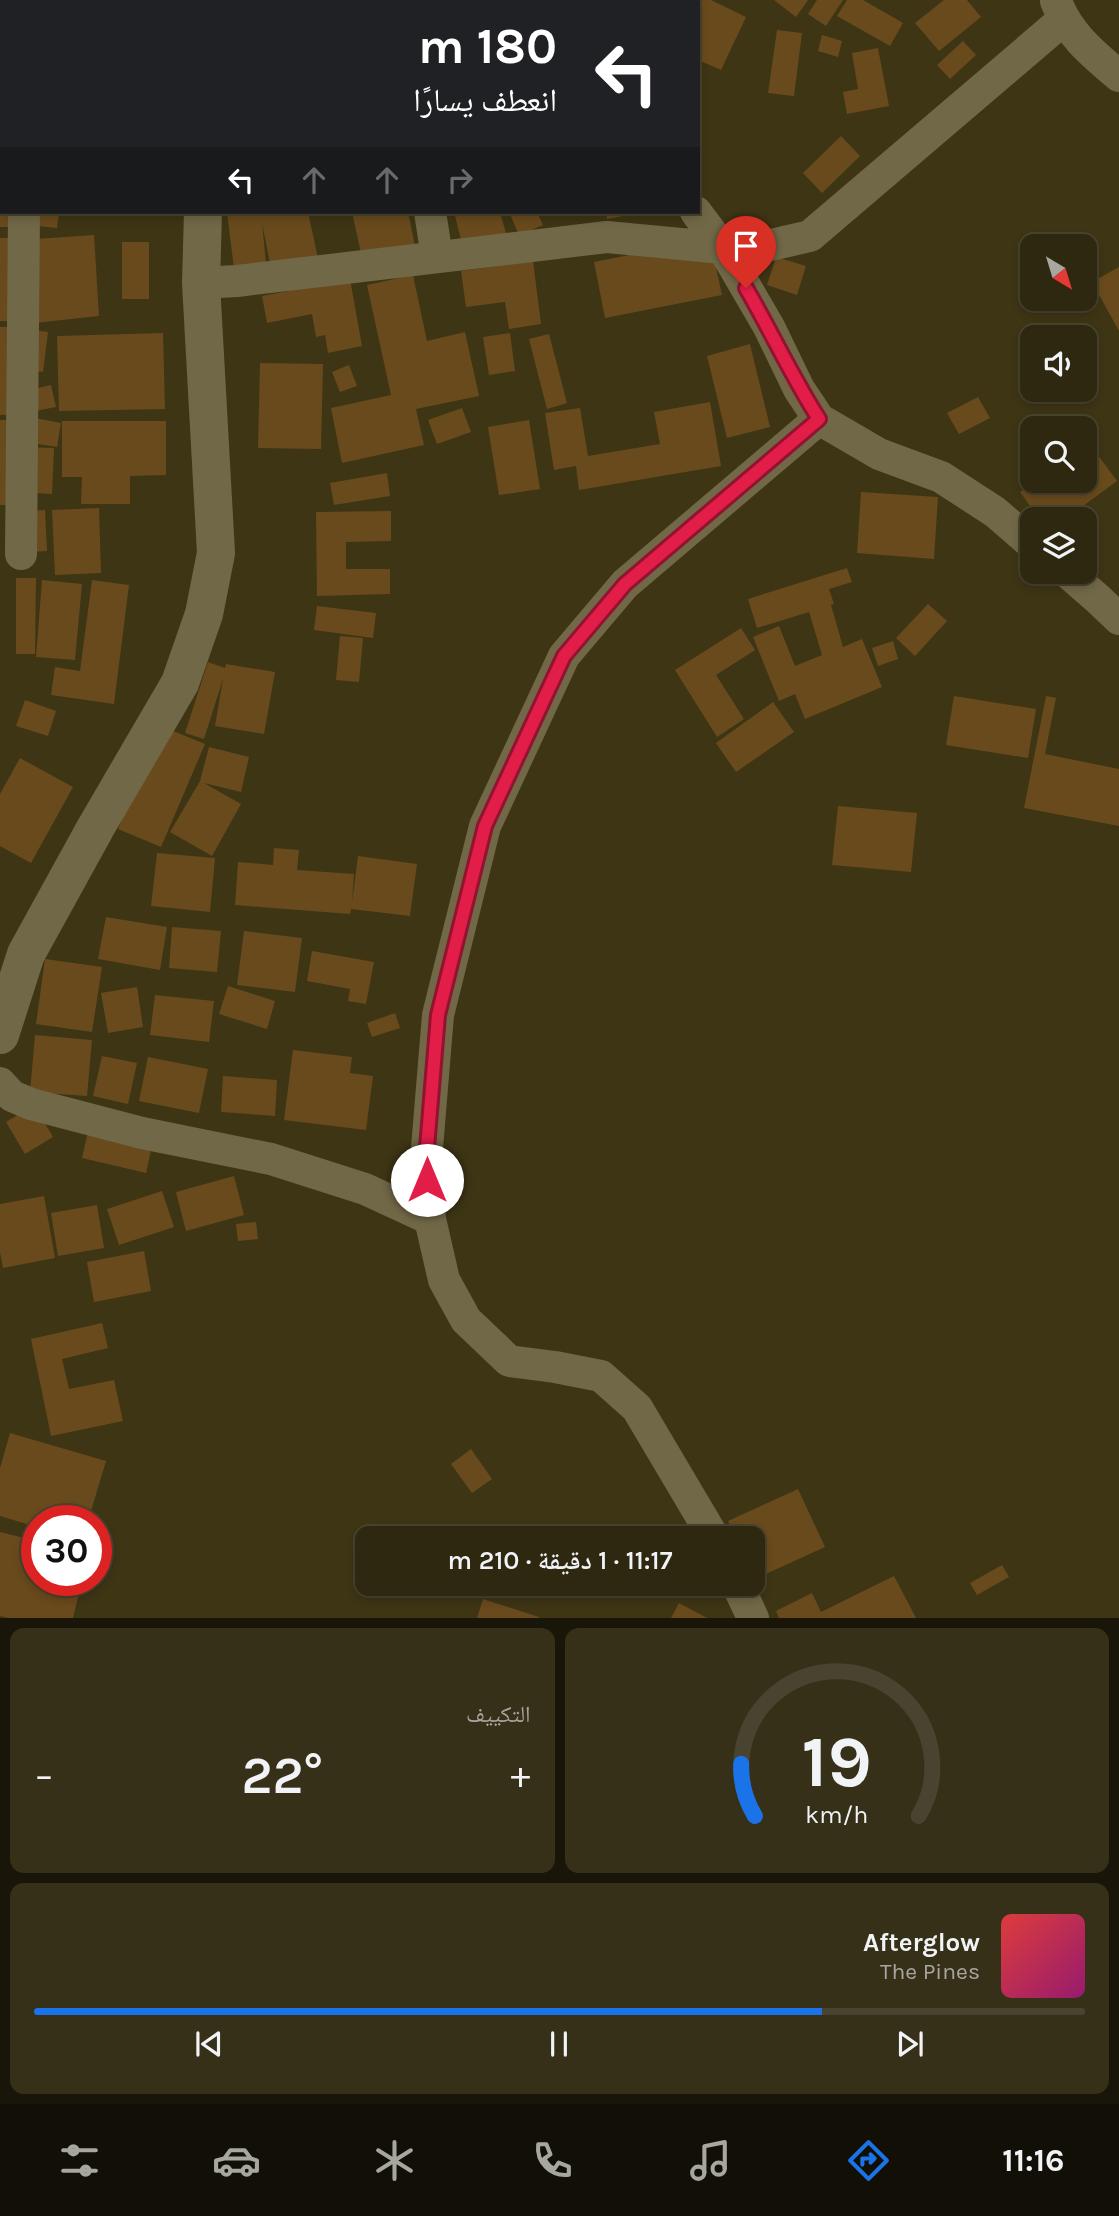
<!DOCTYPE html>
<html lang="ar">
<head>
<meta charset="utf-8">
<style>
	body { margin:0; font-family:Karla,"Noto Naskh Arabic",sans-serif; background:#363019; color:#f1f3f6; direction:rtl; height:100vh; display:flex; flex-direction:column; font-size:26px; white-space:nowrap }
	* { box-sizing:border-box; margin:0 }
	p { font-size:23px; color:#a7a69f }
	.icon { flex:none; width:38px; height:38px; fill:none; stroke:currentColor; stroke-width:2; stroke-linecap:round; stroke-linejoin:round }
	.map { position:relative; height:1618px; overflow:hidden; direction:ltr }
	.details { display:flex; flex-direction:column; gap:10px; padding:10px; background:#191609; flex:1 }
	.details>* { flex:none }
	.top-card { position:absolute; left:0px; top:0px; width:700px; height:214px; box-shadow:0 4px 10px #0003,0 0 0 2px #494430; direction:rtl; background:#202124; color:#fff; overflow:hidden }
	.needle { width:46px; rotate:142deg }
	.fabs { position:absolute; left:1020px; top:234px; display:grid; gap:14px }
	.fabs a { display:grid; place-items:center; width:77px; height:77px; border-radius:14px; background:#2e2810; box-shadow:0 4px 10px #0003,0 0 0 2px #494430; font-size:35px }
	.speed { position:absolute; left:21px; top:1505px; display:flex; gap:14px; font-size:35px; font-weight:700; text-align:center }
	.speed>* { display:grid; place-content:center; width:91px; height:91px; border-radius:50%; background:#2e2810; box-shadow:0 4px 10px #0003,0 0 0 2px #494430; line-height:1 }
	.speed .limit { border:10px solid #d22; background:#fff; color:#111 }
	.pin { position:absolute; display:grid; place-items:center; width:60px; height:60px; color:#fff; margin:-72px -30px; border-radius:50% 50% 50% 0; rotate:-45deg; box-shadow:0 0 7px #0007 }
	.pin .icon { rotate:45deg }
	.me { position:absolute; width:77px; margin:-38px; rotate:0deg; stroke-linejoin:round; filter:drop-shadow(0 0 5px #0008) }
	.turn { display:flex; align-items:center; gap:24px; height:147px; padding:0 28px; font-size:32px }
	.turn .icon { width:91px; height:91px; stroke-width:2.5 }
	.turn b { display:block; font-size:49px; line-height:60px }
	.lanes { display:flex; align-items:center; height:66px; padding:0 28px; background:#0003; justify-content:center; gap:35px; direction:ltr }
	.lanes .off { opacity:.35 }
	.big { font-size:52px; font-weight:600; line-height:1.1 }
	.details .tile { flex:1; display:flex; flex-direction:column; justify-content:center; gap:10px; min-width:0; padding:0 24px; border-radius:14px; background:#363019 }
	.details .dial { align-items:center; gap:0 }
	.dial svg { height:182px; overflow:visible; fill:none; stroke:#494430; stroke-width:7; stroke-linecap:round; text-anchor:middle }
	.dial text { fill:#f1f3f6; stroke:none }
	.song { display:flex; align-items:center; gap:21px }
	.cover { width:84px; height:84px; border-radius:10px; background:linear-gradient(135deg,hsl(0 70% 55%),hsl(320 70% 35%)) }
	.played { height:7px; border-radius:4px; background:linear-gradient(90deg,#1a73e8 75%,#494430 75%) }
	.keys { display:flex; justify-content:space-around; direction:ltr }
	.heat { display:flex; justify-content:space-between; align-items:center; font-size:38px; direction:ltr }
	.details .tiles { flex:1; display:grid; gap:10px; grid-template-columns:1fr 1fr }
	.tile:last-child { grid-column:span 2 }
	.trip { position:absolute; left:355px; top:1526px; width:410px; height:70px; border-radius:14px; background:#2e2810; box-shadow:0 4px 10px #0003,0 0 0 2px #494430; font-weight:600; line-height:70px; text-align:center; direction:rtl }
	.tabs { display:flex; height:112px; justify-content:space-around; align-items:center; background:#121006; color:#a7a69f }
	.tabs .icon { width:49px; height:49px }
	.tabs .current { color:#1a73e8 }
	.tabs b { font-size:32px; color:#f1f3f6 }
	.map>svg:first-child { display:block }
	.building { fill:#694a1c }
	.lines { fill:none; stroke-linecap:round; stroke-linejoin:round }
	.street { stroke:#716847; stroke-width:32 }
	.secondary { stroke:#716847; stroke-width:38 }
	.route-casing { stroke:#92132f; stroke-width:18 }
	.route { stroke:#e11d48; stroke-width:12 }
</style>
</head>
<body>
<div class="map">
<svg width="1119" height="1618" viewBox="0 0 1119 1618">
	<rect width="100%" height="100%" fill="#3e3515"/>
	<!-- building -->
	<g class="building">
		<path d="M703 0H711L746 17 721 70 698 60V9Z"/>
		<path d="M774 0H808L796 17Z"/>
		<path d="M817 0H843L826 26 808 14Z"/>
		<path d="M847 0H863L903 23 890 46 837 16Z"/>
		<path d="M944 0H967L981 17 939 51 915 23Z"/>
		<path d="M777 30 802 33 794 96 768 93Z"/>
		<path d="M822 35 842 41 838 57 818 51Z"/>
		<path d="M963 41 976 55 950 79 937 65Z"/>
		<path d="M878 48 889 106 847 114 843 92 858 89 852 53Z"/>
		<path d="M841 136 860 156 822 193 803 173Z"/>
		<rect x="0" y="212" width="9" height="15"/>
		<path d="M30 212H59L57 228 28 225Z"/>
		<path d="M227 212H308L319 263 272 273 262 223 267 273 235 277Z"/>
		<path d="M352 212H408L415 246 362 258Z"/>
		<path d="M454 212H500L507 237 463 248Z"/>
		<path d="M509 212H537L543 225 519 235Z"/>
		<path d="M606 212H628V215L607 219Z"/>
		<path d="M94 235 99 316 25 324 20 240Z"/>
		<rect x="0" y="238" width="9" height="83"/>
		<path d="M710 239 722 295 605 318 594 262Z"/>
		<rect x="122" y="242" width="27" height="57"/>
		<path d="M776 257 806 266 797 295 767 285Z"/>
		<path d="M533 261 541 324 509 329 505 302 466 307 461 271Z"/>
		<path d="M1119 267V331L1092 282Z"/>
		<path d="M413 275 427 341 465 332 479 396 416 409 424 445 342 463 331 408 391 395 367 285Z"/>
		<path d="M350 279 362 346 328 353 325 335 316 337 312 314 267 323 262 296Z"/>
		<path d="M0 327H10L8 415H0Z"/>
		<path d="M25 329 48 332 43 372 20 369Z"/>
		<path d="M163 333 165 409 59 411 57 336Z"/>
		<path d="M510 333 515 371 489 375 483 337Z"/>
		<path d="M549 334 567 403 547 409 529 339Z"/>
		<path d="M750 344 770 427 727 438 707 356Z"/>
		<path d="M260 363 323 364 321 449 258 448Z"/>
		<path d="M349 365 357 386 340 392 332 372Z"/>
		<path d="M51 385 56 407 25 413 21 392Z"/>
		<path d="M978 397 990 418 959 434 947 413Z"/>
		<path d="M710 402 721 466 579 490 576 466 554 470 545 413 580 408 588 456 660 444 654 412Z"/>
		<path d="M462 408 471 432 437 444 428 420Z"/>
		<path d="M24 416 61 423 57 447 19 441Z"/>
		<path d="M0 420H8L9 505H0Z"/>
		<path d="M529 420 540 489 499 495 488 427Z"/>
		<path d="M62 421H166V475L130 476V504H81L82 477H62Z"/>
		<path d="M1089 443 1117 481 1064 520H1040L1020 492 1036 481H1085V446Z"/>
		<path d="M21 447 54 448 52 494 19 492Z"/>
		<path d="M387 473 390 496 334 505 330 483Z"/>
		<path d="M861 492 938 497 934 559 857 553Z"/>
		<path d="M99 508 101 573 55 575 52 510Z"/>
		<path d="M45 510 47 551 28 552 26 511Z"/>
		<path d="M391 511V541L346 542V569H390V594L317 596 316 512Z"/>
		<path d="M847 568 852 582 829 589 834 604 831 605 843 647 862 639 882 687 805 719 795 694 779 701 753 637 779 626 795 666 822 655 809 612 757 628 748 599Z"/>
		<path d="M16 578H36L35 654H16Z"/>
		<path d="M42 580 82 584 75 660 36 657Z"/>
		<path d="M92 580 129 585 114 704 51 695 55 667 80 671Z"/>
		<path d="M928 604 947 621 915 656 896 638Z"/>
		<path d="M317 606 376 613 373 638 314 630Z"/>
		<path d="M741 628 755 650 716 675 744 719 717 737 675 670Z"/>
		<path d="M340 636 363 638 359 682 336 680Z"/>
		<path d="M893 641 898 659 878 666 872 648Z"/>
		<path d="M208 662 225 668 226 664 275 672 264 734 215 726 223 679 204 739 185 733Z"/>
		<path d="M954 696 1036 709 1028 758 946 745Z"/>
		<path d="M1046 696 1056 698 1045 754 1119 769V826L1024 808Z"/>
		<path d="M25 700 56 711 48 736 16 726Z"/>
		<path d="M773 702 794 732 736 772 716 743Z"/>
		<path d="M161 726 205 744 161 847 118 829Z"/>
		<path d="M209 747 249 757 241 792 204 783 241 804 212 856 170 832 200 781Z"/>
		<path d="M20 758 73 787 31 863 0 846V794Z"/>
		<path d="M838 806 917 813 911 872 832 865Z"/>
		<path d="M274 848 299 850 297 870 354 874 352 903 358 856 417 864 410 916 351 909 350 914 235 905 238 862 273 865Z"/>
		<path d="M157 853 215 858 210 912 151 906Z"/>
		<path d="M106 917 167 927 160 970 98 959Z"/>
		<path d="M172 927 221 931 217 972 169 968Z"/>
		<path d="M244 931 302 938 295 992 237 985Z"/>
		<path d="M312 951 374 962 366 1004 348 1001 350 989 307 981Z"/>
		<path d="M45 959 102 967 92 1032 36 1024Z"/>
		<path d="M228 986 275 1001 267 1029 219 1014Z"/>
		<path d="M137 987 143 1027 108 1033 101 993Z"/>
		<path d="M155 995 214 1001 209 1042 150 1035Z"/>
		<path d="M395 1013 400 1028 372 1037 367 1023Z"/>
		<path d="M35 1035 92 1040 87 1096 30 1092Z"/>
		<path d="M293 1050 352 1057 350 1073 373 1076 366 1130 284 1120Z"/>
		<path d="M102 1056 137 1063 128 1104 93 1096Z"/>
		<path d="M148 1057 208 1069 199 1113 139 1101Z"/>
		<path d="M223 1076 277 1080 275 1116 221 1112Z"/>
		<path d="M34 1105 53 1137 25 1154 6 1122Z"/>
		<path d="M89 1127 153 1141 146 1173 82 1158Z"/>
		<path d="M234 1176 244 1215 186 1231 176 1192Z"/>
		<path d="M162 1191 174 1227 119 1245 107 1209Z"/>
		<path d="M44 1196 55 1258 3 1268 0 1252V1204Z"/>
		<path d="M97 1205 104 1248 58 1256 51 1213Z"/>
		<path d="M256 1222 258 1239 238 1241 236 1224Z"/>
		<path d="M144 1251 151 1291 94 1302 87 1262Z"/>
		<path d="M102 1323 108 1348 62 1359 69 1389 114 1380 123 1421 51 1436 31 1339Z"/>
		<path d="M10 1433 106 1461 88 1521H37V1527L0 1516V1468Z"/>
		<path d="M471 1449 492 1479 472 1493 451 1464Z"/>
		<path d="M798 1489 825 1547 755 1579 752 1574V1538H736L728 1521Z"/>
		<path d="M0 1532 37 1541V1580H82L73 1618H8L0 1616Z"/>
		<path d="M1002 1565 1009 1577 977 1595 970 1583Z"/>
		<path d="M894 1576 916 1618H779L776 1611 812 1593 821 1612Z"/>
		<path d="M483 1599 539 1617V1618H477Z"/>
		<path d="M679 1603 707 1618H671Z"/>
	</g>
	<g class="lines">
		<!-- street -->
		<g class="street">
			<path d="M402 0 403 2"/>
			<path d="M539 0 541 2"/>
			<path d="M1056 1C1068 34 1093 54 1119 76"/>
			<path d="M25 2V0"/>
			<path d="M430 212 437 257"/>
			<path d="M696 212 723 248 769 327 799 389 819 419 879 454 941 477 995 512 1032 544"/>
			<path d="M201 283 237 281 607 237 723 248 766 246 810 236 1063 20"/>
			<path d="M21 554 24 212"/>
			<path d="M1067 572 1098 599 1119 619"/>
			<path d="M0 1083 12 1096 31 1104 142 1133 271 1159 365 1189 430 1219"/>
			<path d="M714 1538 637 1408 601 1376 555 1367 509 1361 466 1320 444 1280 430 1219 426 1160 438 1015 485 826 564 656 625 584 819 419"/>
			<path d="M737 1584 753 1618"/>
		</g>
		<!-- secondary -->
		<g class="secondary">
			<path d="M207 2V0"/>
			<path d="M0 1035 26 954 96 827 180 683 204 614 216 553 201 283 203 212"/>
		</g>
	</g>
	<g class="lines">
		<!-- route casing -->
		<g class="route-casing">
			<path id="route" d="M427 1180 426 1160 438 1015 485 826 564 656 625 584 819 419C792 377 771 331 746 288"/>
		</g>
		<!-- route -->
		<use href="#route" class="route"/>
	</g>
</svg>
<div class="fabs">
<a><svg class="needle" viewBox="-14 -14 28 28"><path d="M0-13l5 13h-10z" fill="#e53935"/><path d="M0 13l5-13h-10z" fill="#a7a69f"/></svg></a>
<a><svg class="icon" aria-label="sound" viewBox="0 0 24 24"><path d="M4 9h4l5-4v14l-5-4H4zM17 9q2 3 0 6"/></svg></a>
<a><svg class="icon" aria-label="search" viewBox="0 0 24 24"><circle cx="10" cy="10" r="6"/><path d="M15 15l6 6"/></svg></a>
<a><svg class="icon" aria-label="layers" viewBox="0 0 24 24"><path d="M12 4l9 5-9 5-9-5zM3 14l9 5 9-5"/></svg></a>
</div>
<div class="speed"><div class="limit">30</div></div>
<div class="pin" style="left:746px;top:288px;background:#d93025"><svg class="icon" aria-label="arrive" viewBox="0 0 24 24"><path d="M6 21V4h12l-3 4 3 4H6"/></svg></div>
<svg class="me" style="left:427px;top:1180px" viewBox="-20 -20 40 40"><circle r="19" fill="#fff"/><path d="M0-13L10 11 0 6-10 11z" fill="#e11d48"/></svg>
<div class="trip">11:17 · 1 دقيقة · 210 m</div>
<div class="top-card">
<div class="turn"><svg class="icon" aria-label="left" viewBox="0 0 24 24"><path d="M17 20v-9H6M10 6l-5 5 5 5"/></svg><div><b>180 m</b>انعطف يسارًا</div></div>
<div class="lanes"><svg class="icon" aria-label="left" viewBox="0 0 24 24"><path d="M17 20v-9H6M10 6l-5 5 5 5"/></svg><svg class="icon off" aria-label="ahead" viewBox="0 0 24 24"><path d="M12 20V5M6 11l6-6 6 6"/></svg><svg class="icon off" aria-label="ahead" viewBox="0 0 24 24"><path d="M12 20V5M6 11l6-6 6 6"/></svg><svg class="icon off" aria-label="right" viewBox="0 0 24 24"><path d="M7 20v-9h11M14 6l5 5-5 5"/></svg></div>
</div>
</div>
<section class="details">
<div class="tiles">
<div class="tile dial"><svg viewBox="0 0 100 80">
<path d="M14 69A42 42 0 1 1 86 69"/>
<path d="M14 69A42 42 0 0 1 8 46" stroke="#1a73e8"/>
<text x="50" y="56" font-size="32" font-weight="700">19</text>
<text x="50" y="72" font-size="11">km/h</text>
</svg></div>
<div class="tile"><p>التكييف</p>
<div class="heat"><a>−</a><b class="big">22°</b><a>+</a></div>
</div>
<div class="tile">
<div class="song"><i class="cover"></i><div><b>Afterglow</b><p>The Pines</p></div></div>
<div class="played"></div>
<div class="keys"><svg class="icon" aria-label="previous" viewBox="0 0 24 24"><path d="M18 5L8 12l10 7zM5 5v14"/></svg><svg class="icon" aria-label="pause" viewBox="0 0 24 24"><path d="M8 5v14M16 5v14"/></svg><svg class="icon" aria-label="next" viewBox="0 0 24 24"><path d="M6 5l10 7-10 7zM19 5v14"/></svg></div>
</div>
</div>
</section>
<nav class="tabs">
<b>11:16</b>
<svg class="icon current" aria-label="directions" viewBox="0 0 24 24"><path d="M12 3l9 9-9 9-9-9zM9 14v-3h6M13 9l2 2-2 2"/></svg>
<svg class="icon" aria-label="music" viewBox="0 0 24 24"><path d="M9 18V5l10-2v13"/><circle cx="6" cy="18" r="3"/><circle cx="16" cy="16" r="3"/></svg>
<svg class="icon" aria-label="phone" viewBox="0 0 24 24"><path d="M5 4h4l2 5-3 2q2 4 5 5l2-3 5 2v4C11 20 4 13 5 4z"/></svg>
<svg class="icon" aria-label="climate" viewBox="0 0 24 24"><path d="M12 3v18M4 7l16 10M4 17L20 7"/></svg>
<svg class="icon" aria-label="car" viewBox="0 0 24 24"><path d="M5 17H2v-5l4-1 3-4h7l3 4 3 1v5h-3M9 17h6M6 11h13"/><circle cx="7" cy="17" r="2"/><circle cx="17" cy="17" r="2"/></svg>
<svg class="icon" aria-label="filters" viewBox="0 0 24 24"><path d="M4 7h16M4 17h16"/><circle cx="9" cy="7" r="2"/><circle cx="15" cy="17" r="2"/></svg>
</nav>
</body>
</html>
